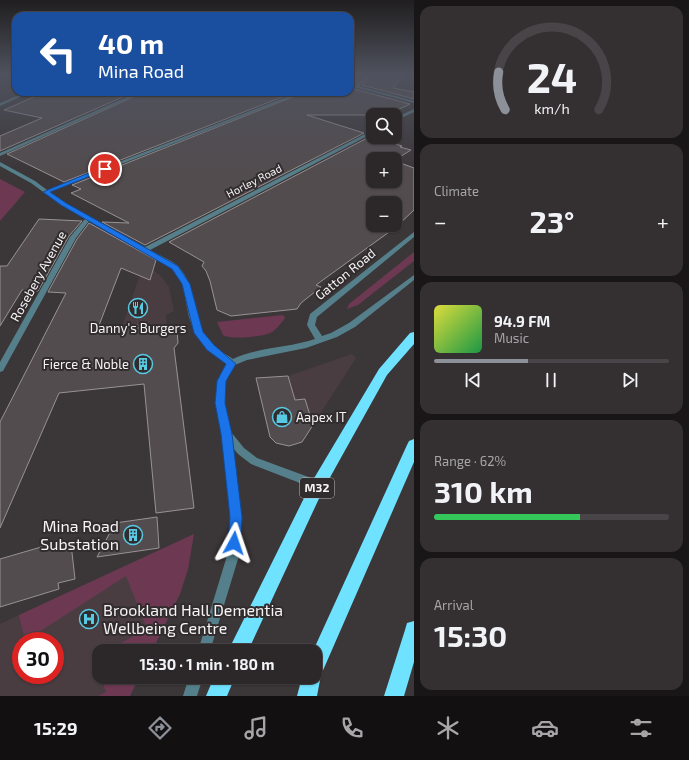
<!DOCTYPE html>
<html lang="en">
<head>
<meta charset="utf-8">
<style>
	body { margin:0; font-family:"Exo 2",sans-serif; background:#343032; color:#f1f3f6; height:100vh; display:flex; flex-direction:column; font-size:15px; white-space:nowrap }
	* { box-sizing:border-box; margin:0 }
	p { font-size:13px; color:#a6a6a8 }
	.icon { flex:none; width:22px; height:22px; fill:none; stroke:currentColor; stroke-width:2; stroke-linecap:round; stroke-linejoin:round }
	.map { position:relative; flex:1; overflow:hidden }
	.panel { display:flex; flex-direction:column; gap:6px; padding:6px; background:#181617; width:275px }
	.panel>* { flex:none }
	.banner { position:absolute; left:12px; top:12px; width:342px; height:84px; border-radius:12px; box-shadow:0 1px 3px #0004,0 0 0 1px #484447; background:#1a4fa0; color:#fff; overflow:hidden }
	.tools { position:absolute; left:366px; top:108px; display:grid; gap:8px }
	.tools a { display:grid; place-items:center; width:36px; height:36px; border-radius:8px; background:#2c282a; box-shadow:0 1px 3px #0004,0 0 0 1px #484447; font-size:20px }
	.speed { position:absolute; left:12px; top:632px; display:flex; gap:8px; font-size:20px; font-weight:700; text-align:center }
	.speed>* { display:grid; place-content:center; width:52px; height:52px; border-radius:50%; background:#2c282a; box-shadow:0 1px 3px #0004,0 0 0 1px #484447; line-height:1 }
	.speed .limit { border:6px solid #d22; background:#fff; color:#111 }
	.pin { position:absolute; display:grid; place-items:center; width:34px; height:34px; color:#fff; margin:-17px; border:2px solid #fff; border-radius:50%; box-shadow:0 1px 4px #0007 }
	.me { position:absolute; width:44px; margin:-22px; rotate:5deg; stroke-linejoin:round; filter:drop-shadow(0 0 3px #0008) }
	.turn { display:flex; align-items:center; gap:14px; height:84px; padding:0 20px; font-size:18px }
	.turn .icon { width:52px; height:52px; stroke-width:2.5 }
	.turn b { display:block; font-size:28px; line-height:34px }
	.big { font-size:30px; font-weight:700; line-height:1.1 }
	.panel .tile { flex:1; display:flex; flex-direction:column; justify-content:center; gap:6px; min-width:0; padding:0 14px; border-radius:12px; background:#343032 }
	.panel .dial { align-items:center; gap:0 }
	.dial svg { height:104px; overflow:visible; fill:none; stroke:#484447; stroke-width:7; stroke-linecap:round; text-anchor:middle }
	.dial text { fill:#f1f3f6; stroke:none }
	.song { display:flex; align-items:center; gap:12px }
	.cover { width:48px; height:48px; border-radius:6px; background:linear-gradient(135deg,hsl(60 70% 55%),hsl(140 70% 35%)) }
	.played { height:4px; border-radius:2px; background:linear-gradient(90deg,#8c9099 40%,#484447 40%) }
	.keys { display:flex; justify-content:space-around; direction:ltr }
	.heat { display:flex; justify-content:space-between; align-items:center; font-size:22px; direction:ltr }
	.charge { height:6px; border-radius:3px; background:linear-gradient(90deg,#34c759 62%,#484447 0) }
	.trip { position:absolute; left:92px; top:644px; width:230px; height:40px; border-radius:12px; background:#2c282a; box-shadow:0 1px 3px #0004,0 0 0 1px #484447; font-weight:700; line-height:40px; text-align:center }
	.menu { display:flex; height:64px; justify-content:space-around; align-items:center; background:#121011; color:#a6a6a8 }
	.menu .icon { width:28px; height:28px }
	.menu .selected { color:#8c9099 }
	.menu b { font-size:18px; color:#f1f3f6 }
	main { display:flex; flex:1; min-height:0 }
	.map>svg:first-child { display:block }
	.built { fill:#493d42; fill-rule:evenodd }
	.green { fill:#6d3852 }
	.building { fill:#524c4e; stroke:#989294; fill-rule:evenodd }
	.lines { fill:none; stroke-linecap:round; stroke-linejoin:round }
	.street { fill:#55808b; fill-rule:evenodd }
	.highway { fill:#6ee2ff; fill-rule:evenodd }
	.route { fill:#1a73e8; stroke:#114b97 }
	.labels { text-anchor:middle; stroke-width:4; stroke-linejoin:round; paint-order:stroke }
	.far-street-label { font-size:11px; fill:#f7f3f5; stroke:#312c2e }
	.shield { fill:#312c2e; stroke:#bcb7b9; stroke-width:1 }
	.shield-label { font-size:12px; font-weight:bold; fill:#f7f3f5 }
	.street-label { font-size:13px; fill:#f7f3f5; stroke:#312c2e }
	.poi-label { font-size:13px; fill:#f7f3f5; stroke:#312c2e }
	.near-poi-label { font-size:16px; fill:#f7f3f5; stroke:#312c2e; text-anchor:end }
</style>
</head>
<body>
<main>
<div class="map">
<svg width="414" height="696" viewBox="0 0 414 696">
	<rect width="100%" height="100%" fill="#3b3638"/>
	<!-- built -->
	<g class="built">
		<path d="M144 263 161 276 169 287 174 311 166 315 167 327 170 326 177 330 178 343 174 348 179 380 101 388Z"/>
		<path d="M352 354 356 358 306 436 300 442 289 446 279 444 272 439 269 434 256 378 288 376Z"/>
		<path d="M194 534 188 569 180 594 152 651H99V677H139L130 696H0V624ZM21 641H55V675H21Z"/>
	</g>
	<!-- green -->
	<g class="green">
		<path d="M0 179 25 192 0 221Z"/>
		<path d="M414 252V261L358 305 347 309 349 304Z"/>
		<path d="M283 315 285 318C281 323 277 329 272 332 264 337 231 340 223 335L217 322Z"/>
		<path d="M194 534 188 569 180 594 152 651H106L147 629 126 576 25 641 19 615Z"/>
		<path d="M101 677H139L130 696H98L106 692Z"/>
	</g>
	<!-- building -->
	<g class="building">
		<path d="M350 74H365L356 83H350Z"/>
		<path d="M373 74H404L393 88 414 92V99L362 85Z"/>
		<path d="M350 88 410 104 387 115H307L364 133 145 245 102 222 129 223 71 193 81 189 72 185 305 92H350Z"/>
		<path d="M45 92H134L0 151V136L42 118 4 110Z"/>
		<path d="M144 92H295L64 182 7 154Z"/>
		<path d="M371 136 402 146 400 147 411 150 395 160V159H373V181H395V161L414 168V210L396 227 316 285 321 287 301 303 297 309 231 316 217 310 210 281 206 271 202 266 204 262 169 242ZM373 203H395V225H373Z"/>
		<path d="M39 219 82 221 69 236 38 291 22 290 0 326V266H7Z"/>
		<path d="M89 223 156 260 150 280 121 268 98 328 138 325 137 328 167 325 177 330 178 343 174 348 194 508 156 513 144 384 59 393 0 528V422L66 293 48 292 77 239Z"/>
		<path d="M288 376 295 400 305 399 313 425 302 442 289 446 276 443 270 437 256 378Z"/>
		<path d="M157 517 159 548 97 557 115 523Z"/>
		<path d="M55 543V548L71 544 75 579 58 583 59 589 0 607V559Z"/>
	</g>
	<g class="lines">
		<!-- street -->
		<g class="street">
			<path d="M368 74H372L359 86 414 101V103L350 86V84L356 85Z"/>
			<path d="M26 92H31L0 106V103Z"/>
			<path d="M138 92H143L0 156V153Z"/>
			<path d="M299 92H304L50 192 65 203 145 247 373 130V133L150 250C158 255 172 260 179 267 196 286 191 312 203 333 209 345 222 352 233 359 258 347 288 348 315 339L307 325 310 314 414 232V237L317 317 315 325 322 336 331 333 349 323 414 275V280L355 327 337 337 306 348 247 360 235 365 232 369 226 381 224 403 231 432 244 448 257 458 322 482 323 485 322 488 318 490 251 464 238 454 233 448 241 530 238 559 210 651H198L226 559 231 530 222 434 216 403 218 381 227 364 207 349 195 334 189 317 182 283 173 268 89 221 76 238 3 371 0 372V362L70 237 85 219 61 205 31 183 0 166V162L35 181 47 190Z"/>
			<path d="M414 109V112L395 121V118Z"/>
			<path d="M189 677H203L197 696H183Z"/>
		</g>
		<!-- highway -->
		<g class="highway">
			<path d="M414 332V344L387 375 323 490 248 651H228L313 480 379 369 410 333Z"/>
			<path d="M414 439V462L321 675 317 696H297L302 677H315V651H313L407 445 409 441Z"/>
			<path d="M414 621V662L404 696H384L405 630 407 623Z"/>
			<path d="M214 677H235L227 696H206Z"/>
		</g>
	</g>
	<!-- sky -->
	<linearGradient id="sky" x2="0" y2="1"><stop stop-color="#201e1f"/><stop offset="0.43" stop-color="#4f525e"/><stop offset="1" stop-color="#4f525e" stop-opacity="0"/></linearGradient>
	<rect width="414" height="172" fill="url(#sky)"/>
	<!-- route -->
	<path class="route" d="M103 167 108 169 50 192 66 203 178 266 190 284 203 332 214 345 236 364 226 381 225 403 232 434 242 517 241 543 239 548 234 549 230 548 228 543 230 517 221 434 215 403 217 381 226 364 207 350 194 333 182 284 172 269 61 205 43 192Z"/>
	<!-- icons -->
	<defs>
		<g id="restaurant-ring" transform="scale(1)"><circle r="9.5" fill="#312c2e" stroke="#58c9e3" stroke-width="1.5"/><path d="M-5-6h1v4h1v-4h1v4h1v-4h1v5L-1.5 .5V6h-2V.5L-5-1ZM5-6V6H3V1.5H1.5Q1.5-4 5-6Z" fill="#58c9e3"/></g>
		<g id="building-ring" transform="scale(1)"><circle r="9.5" fill="#312c2e" stroke="#58c9e3" stroke-width="1.5"/><path d="M-4-6H4V6H1V3H-1V6H-4ZM-2.5-4.3h1.7v1.8h-1.7ZM.8-4.3h1.7v1.8H.8ZM-2.5-1h1.7V.8h-1.7ZM.8-1h1.7V.8H.8Z" fill="#58c9e3"/></g>
		<g id="shop-ring" transform="scale(1)"><circle r="9.5" fill="#312c2e" stroke="#58c9e3" stroke-width="1.5"/><path d="M-5-2.5h2.3a2.7 3.5 0 0 1 5.4 0H5L5.5 6h-11ZM-1.5-2.5h3a1.5 2.3 0 0 0-3 0Z" fill="#58c9e3"/></g>
		<g id="hospital-ring" transform="scale(1)"><circle r="9.5" fill="#312c2e" stroke="#58c9e3" stroke-width="1.5"/><path d="M-5-5h3v3.5h4V-5h3V5h-3V1.5h-4V5h-3Z" fill="#58c9e3"/></g>
	</defs>
	<g fill-rule="evenodd">
		<use href="#restaurant-ring" x="138" y="308"/>
		<use href="#building-ring" x="143" y="364"/>
		<use href="#shop-ring" x="282" y="417"/>
		<use href="#building-ring" x="133" y="535"/>
		<use href="#hospital-ring" x="89" y="619"/>
	</g>
	<g class="labels">
		<!-- far-street labels -->
		<g class="far-street-label">
			<text transform="translate(254 181) rotate(-27)" y="4">Horley Road</text>
		</g>
		<!-- shield labels -->
		<rect class="shield" x="300" y="478" width="34" height="20" rx="3"/>
		<g class="shield-label">
			<text x="317" y="492">M32</text>
		</g>
		<!-- street labels -->
		<g class="street-label">
			<text transform="translate(345 274) rotate(-39)" y="5">Gatton Road</text>
			<text transform="translate(38 276) rotate(-61)" y="5">Rosebery Avenue</text>
		</g>
		<!-- poi labels -->
		<g class="poi-label">
			<text x="138" y="333">Danny's Burgers</text>
			<text x="129" y="369" text-anchor="end">Fierce &amp; Noble</text>
			<text x="296" y="422" text-anchor="start">Aapex IT</text>
		</g>
		<!-- near-poi labels -->
		<g class="near-poi-label">
			<text x="119" y="532">Mina Road<tspan x="119" dy="18">Substation</tspan></text>
			<text x="103" y="616" text-anchor="start">Brookland Hall Dementia<tspan x="103" dy="18">Wellbeing Centre</tspan></text>
		</g>
	</g>
</svg>
<div class="tools">
<a><svg class="icon" aria-label="search" viewBox="0 0 24 24"><circle cx="10" cy="10" r="6"/><path d="M15 15l6 6"/></svg></a>
<a>+</a>
<a>−</a>
</div>
<div class="speed"><div class="limit">30</div></div>
<div class="pin" style="left:105px;top:169px;background:#d93025"><svg class="icon" aria-label="arrive" viewBox="0 0 24 24"><path d="M6 21V4h12l-3 4 3 4H6"/></svg></div>
<svg class="me" style="left:234px;top:543px" viewBox="-20 -20 40 40"><path d="M0-17L14 15 0 8-14 15z" fill="#1a73e8" stroke="#fff" stroke-width="4"/></svg>
<div class="trip">15:30 · 1 min · 180 m</div>
<div class="banner">
<div class="turn"><svg class="icon" aria-label="left" viewBox="0 0 24 24"><path d="M17 20v-9H6M10 6l-5 5 5 5"/></svg><div><b>40 m</b>Mina Road</div></div>
</div>
</div>
<section class="panel">
<div class="tile dial"><svg viewBox="0 0 100 80">
<path d="M14 69A42 42 0 1 1 86 69"/>
<path d="M14 69A42 42 0 0 1 9 40" stroke="#8c9099"/>
<text x="50" y="56" font-size="32" font-weight="700">24</text>
<text x="50" y="72" font-size="11">km/h</text>
</svg></div>
<div class="tile"><p>Climate</p>
<div class="heat"><a>−</a><b class="big">23°</b><a>+</a></div>
</div>
<div class="tile">
<div class="song"><i class="cover"></i><div><b>94.9 FM</b><p>Music</p></div></div>
<div class="played"></div>
<div class="keys"><svg class="icon" aria-label="previous" viewBox="0 0 24 24"><path d="M18 5L8 12l10 7zM5 5v14"/></svg><svg class="icon" aria-label="pause" viewBox="0 0 24 24"><path d="M8 5v14M16 5v14"/></svg><svg class="icon" aria-label="next" viewBox="0 0 24 24"><path d="M6 5l10 7-10 7zM19 5v14"/></svg></div>
</div>
<div class="tile"><p>Range · 62%</p><b class="big">310 km</b><div class="charge"></div></div>
<div class="tile"><p>Arrival</p><b class="big">15:30</b></div>
</section>
</main>
<nav class="menu">
<b>15:29</b>
<svg class="icon selected" aria-label="directions" viewBox="0 0 24 24"><path d="M12 3l9 9-9 9-9-9zM9 14v-3h6M13 9l2 2-2 2"/></svg>
<svg class="icon" aria-label="music" viewBox="0 0 24 24"><path d="M9 18V5l10-2v13"/><circle cx="6" cy="18" r="3"/><circle cx="16" cy="16" r="3"/></svg>
<svg class="icon" aria-label="phone" viewBox="0 0 24 24"><path d="M5 4h4l2 5-3 2q2 4 5 5l2-3 5 2v4C11 20 4 13 5 4z"/></svg>
<svg class="icon" aria-label="climate" viewBox="0 0 24 24"><path d="M12 3v18M4 7l16 10M4 17L20 7"/></svg>
<svg class="icon" aria-label="car" viewBox="0 0 24 24"><path d="M5 17H2v-5l4-1 3-4h7l3 4 3 1v5h-3M9 17h6M6 11h13"/><circle cx="7" cy="17" r="2"/><circle cx="17" cy="17" r="2"/></svg>
<svg class="icon" aria-label="filters" viewBox="0 0 24 24"><path d="M4 7h16M4 17h16"/><circle cx="9" cy="7" r="2"/><circle cx="15" cy="17" r="2"/></svg>
</nav>
</body>
</html>
